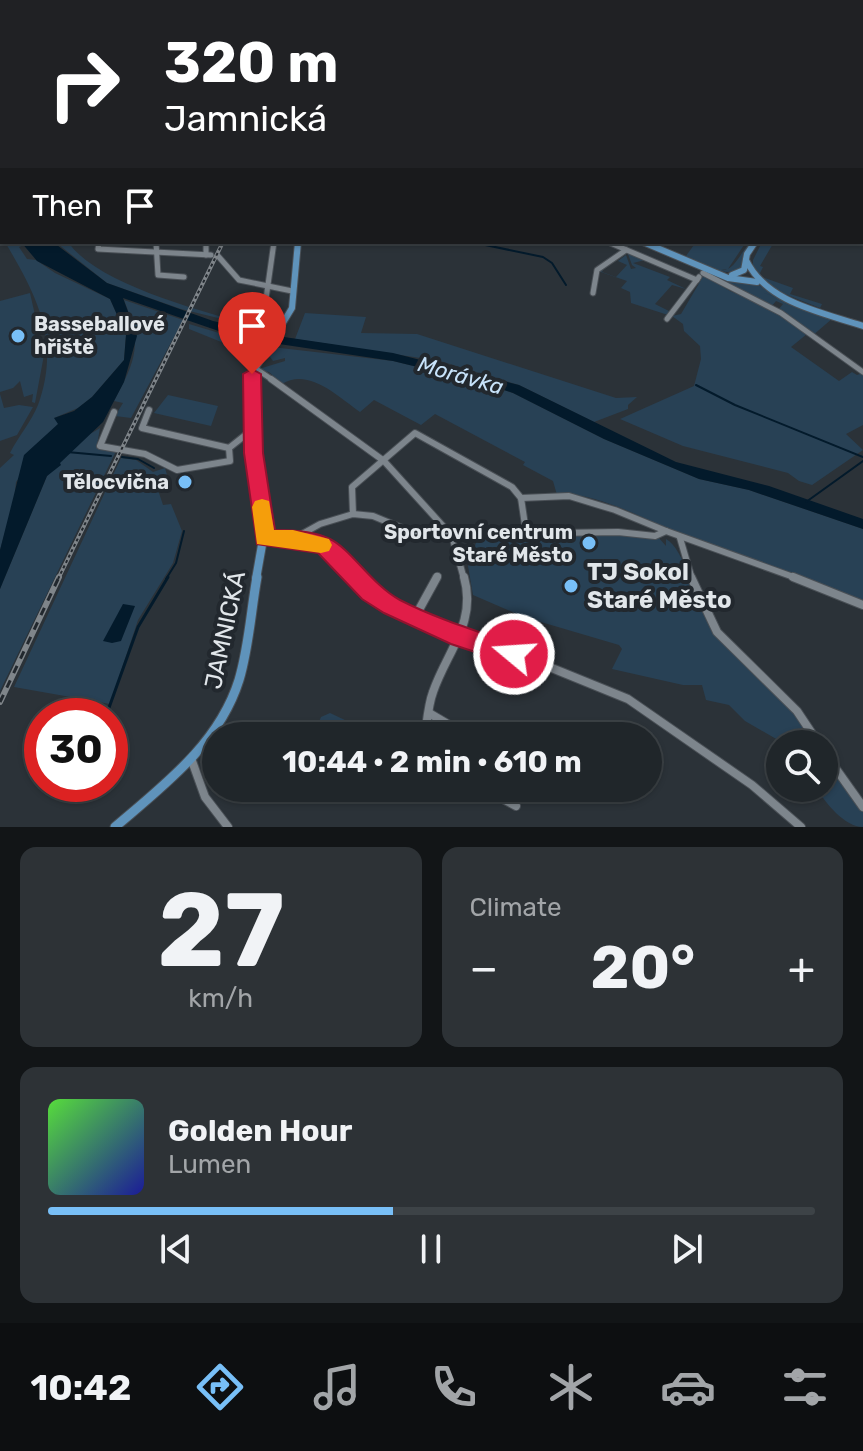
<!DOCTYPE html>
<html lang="en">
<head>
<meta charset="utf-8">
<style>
	body { margin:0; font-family:Rubik,sans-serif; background:#2d3236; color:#f1f3f6; height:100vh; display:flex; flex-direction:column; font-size:30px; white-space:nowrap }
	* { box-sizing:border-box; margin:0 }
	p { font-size:26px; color:#a2a5a8 }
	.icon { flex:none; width:44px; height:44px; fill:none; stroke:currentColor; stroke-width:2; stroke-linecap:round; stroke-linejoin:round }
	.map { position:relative; height:827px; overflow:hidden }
	.sheet { display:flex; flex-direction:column; gap:20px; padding:20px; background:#121517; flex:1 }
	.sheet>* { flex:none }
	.banner { position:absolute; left:0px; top:0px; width:864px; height:244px; box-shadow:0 2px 6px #0004,0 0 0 2px #3d4347; background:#202124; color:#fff; overflow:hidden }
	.buttons { position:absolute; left:766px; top:730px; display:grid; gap:16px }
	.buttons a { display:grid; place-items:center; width:72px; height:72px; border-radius:50%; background:#20262a; box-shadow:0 2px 6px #0004,0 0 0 2px #3d4347; font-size:40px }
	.speed { position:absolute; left:24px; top:698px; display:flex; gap:16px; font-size:40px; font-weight:700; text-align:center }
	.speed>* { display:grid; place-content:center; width:104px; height:104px; border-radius:50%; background:#20262a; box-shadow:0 2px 6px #0004,0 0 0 2px #3d4347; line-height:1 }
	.speed .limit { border:12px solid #d22; background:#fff; color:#111 }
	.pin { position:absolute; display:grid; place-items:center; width:68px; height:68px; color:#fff; margin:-82px -34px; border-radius:50% 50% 50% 0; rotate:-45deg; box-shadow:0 0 8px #0007 }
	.pin .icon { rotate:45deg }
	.me { position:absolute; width:88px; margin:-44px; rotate:288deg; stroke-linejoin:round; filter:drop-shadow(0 0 6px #0008) }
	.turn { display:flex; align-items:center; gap:28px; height:168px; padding:0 32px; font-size:36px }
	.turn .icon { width:104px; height:104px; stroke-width:2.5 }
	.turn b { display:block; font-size:56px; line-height:68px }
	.then { display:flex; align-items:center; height:76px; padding:0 32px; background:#0003; gap:16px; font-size:30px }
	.big { font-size:60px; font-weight:700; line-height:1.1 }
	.sheet .tile { flex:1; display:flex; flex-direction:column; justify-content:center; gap:12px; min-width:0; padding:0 28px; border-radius:16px; background:#2d3236 }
	.sheet .dial { align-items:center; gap:0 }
	.dial b { font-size:104px; line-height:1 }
	.song { display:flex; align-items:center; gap:24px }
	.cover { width:96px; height:96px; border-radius:12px; background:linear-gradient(135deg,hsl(110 70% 55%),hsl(240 70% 35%)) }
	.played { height:8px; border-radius:4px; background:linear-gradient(90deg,#78bff7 45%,#3d4347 45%) }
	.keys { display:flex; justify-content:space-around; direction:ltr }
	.heat { display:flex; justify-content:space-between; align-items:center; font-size:44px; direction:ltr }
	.sheet .tiles { flex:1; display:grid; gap:20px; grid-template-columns:1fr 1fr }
	.tile:last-child { grid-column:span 2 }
	.trip { position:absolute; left:202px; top:722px; width:460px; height:80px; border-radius:40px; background:#20262a; box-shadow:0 2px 6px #0004,0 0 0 2px #3d4347; font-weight:700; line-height:80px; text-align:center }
	.dock { display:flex; height:128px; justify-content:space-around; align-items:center; background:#0d0f11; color:#a2a5a8 }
	.dock .icon { width:56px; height:56px }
	.dock .selected { color:#78bff7 }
	.dock b { font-size:36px; color:#f1f3f6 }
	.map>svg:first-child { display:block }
	.green { fill:#284155 }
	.water { fill:#031a2b }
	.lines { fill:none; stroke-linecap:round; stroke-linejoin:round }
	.stream-far1 { stroke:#031a2b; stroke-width:2 }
	.stream { stroke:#031a2b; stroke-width:3 }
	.minor-far3-casing { stroke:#494f55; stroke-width:4 }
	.minor-far2-casing { stroke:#494f55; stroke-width:7 }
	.minor-far1-casing { stroke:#494f55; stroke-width:8 }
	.minor-casing { stroke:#494f55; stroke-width:10 }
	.major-far3-casing { stroke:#494f55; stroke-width:5 }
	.major-far2-casing { stroke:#494f55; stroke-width:8 }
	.major-far1-casing { stroke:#494f55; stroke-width:10 }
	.major-casing { stroke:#494f55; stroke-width:11 }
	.minor-far3 { stroke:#7d858c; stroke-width:3 }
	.minor-far2 { stroke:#7d858c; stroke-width:5 }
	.minor-far1 { stroke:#7d858c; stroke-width:6 }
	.minor { stroke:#7d858c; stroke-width:8 }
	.major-far3 { stroke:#5f93bb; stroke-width:4 }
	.major-far2 { stroke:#5f93bb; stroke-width:6 }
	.major-far1 { stroke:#5f93bb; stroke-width:8 }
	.major { stroke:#5f93bb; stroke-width:9 }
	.rail-far1-casing { stroke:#7f858a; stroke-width:4 }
	.rail-casing { stroke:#7f858a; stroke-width:6 }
	.rail-far1 { stroke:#22282e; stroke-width:2; stroke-dasharray:3; stroke-linecap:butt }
	.rail { stroke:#22282e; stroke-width:3; stroke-dasharray:8; stroke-linecap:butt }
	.route { fill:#e11d48; stroke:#92132f; stroke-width:2 }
	.slow { fill:#f59e0b }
	.poi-dot { fill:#78bff7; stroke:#22282e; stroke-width:3 }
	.labels { text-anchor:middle; stroke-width:8; stroke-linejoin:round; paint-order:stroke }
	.poi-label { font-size:20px; font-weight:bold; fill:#e1e6ea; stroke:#22282e; text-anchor:end }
	.water-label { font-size:22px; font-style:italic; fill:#c8e3fa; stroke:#22282e }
	.near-poi-label { font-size:24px; font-weight:bold; fill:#e1e6ea; stroke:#22282e; text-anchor:start }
	.near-street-label { font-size:24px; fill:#e1e6ea; stroke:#22282e }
</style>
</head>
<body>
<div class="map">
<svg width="863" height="827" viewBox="0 0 863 827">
	<rect width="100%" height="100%" fill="#2b3238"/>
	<!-- green -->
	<g class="green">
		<path d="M5 242H21L24 245 19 247 27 259 36 260 55 273 110 299 126 335 124 360 92 397 78 408 54 418 68 416 57 425 16 482 14 501 0 550V468L14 455 10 453C18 437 31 422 38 405 61 341 37 296 5 242Z"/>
		<path d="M60 242H68C100 288 218 315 272 331L181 309 107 283 58 244Z"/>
		<path d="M696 242H746L728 269 721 270C735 272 741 250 751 242L742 260 743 268C722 279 706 264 686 256Z"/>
		<path d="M762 242H774L760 266 763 267 760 273 762 277 793 288 790 294 822 304 820 308 772 289 753 267V260Z"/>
		<path d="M630 253 645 260 633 263 670 277 667 280 686 289 672 285 655 304 669 311 668 315 631 303 630 292 621 288 627 281 598 271 604 267 602 272 616 277 627 265 618 261 626 255 631 269 636 268 632 265 628 254Z"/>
		<path d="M709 272 754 282 784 300 739 284 833 318 812 336 778 310 783 304 776 301 771 307 706 274Z"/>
		<path d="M704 275 730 291 773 309 807 334 791 347 839 381 852 372 857 375 863 373V425L846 434 863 450 812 485 799 481 788 473 683 446 620 419 694 386 701 359 700 346 684 331 683 324 672 316 681 314Z"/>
		<path d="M30 293 44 355 35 403 32 402 33 394 24 397 20 381 13 388 0 392V301Z"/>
		<path d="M124 300 183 320 131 418 115 416 123 403 114 401C137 358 142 345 124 300Z"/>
		<path d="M305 313 366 317 361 333 417 334 616 398 637 397 628 405V409L594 422 519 385 440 361 295 339Z"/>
		<path d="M189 324 263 346 393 361 482 383 513 393 604 439 699 479 749 490 863 529V602C811 584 757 568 706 547 666 531 599 489 557 495L553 481 523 465 525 462 435 414 421 425 374 400 360 412C339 397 308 367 282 384L269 372 262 371V368L285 361V358L273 361 268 354 259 352 256 356 189 329Z"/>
		<path d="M0 394 4 408 19 405 33 407 17 435 0 441Z"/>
		<path d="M168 395 218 406 211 426 154 413Z"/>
		<path d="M100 428 97 445 117 449 0 691V589L47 476C60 464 67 450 83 438 89 434 94 432 100 428Z"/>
		<path d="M121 458 136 460 153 472 165 468 169 482 157 487 163 505 171 504 182 531 173 563 138 620 110 704 14 687Z"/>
		<path d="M612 534 658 537 666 546V539C684 548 698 605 712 626 720 640 735 651 747 662 774 689 801 714 824 744H785L745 721 729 705 706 700 702 685H683L612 669 622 649 619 645 524 617 473 595 468 566 478 537Z"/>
		<path d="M330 713 379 736H313L321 717Z"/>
		<path d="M824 744 863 801V827C845 827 825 803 817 788H824Z"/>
	</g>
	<!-- water -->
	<g class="water">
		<path d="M21 242H53L107 283 213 321 284 337 393 353 519 385 676 462 769 486 863 519V529L749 490 699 479 604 439 513 393 483 383 393 361 239 338 123 298 137 336 124 382 103 422 60 463 61 465 47 476 0 589V550L24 455 58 424 54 418 74 411 92 397 124 360 126 335 110 299 37 261Z"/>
		<path d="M123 604 135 606 121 641 112 643 103 641Z"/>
	</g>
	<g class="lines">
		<!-- stream-far1 -->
		<g class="stream-far1">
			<path d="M725 0 732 2"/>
			<path d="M471 242 543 257 552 263 566 285"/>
			<path d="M696 385 735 405 863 457"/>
			<path d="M67 452 111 456"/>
			<path d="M122 457 138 459 154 468"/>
			<path d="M806 502 863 461"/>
			<path d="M166 579 176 563 184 531"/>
		</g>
		<!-- stream -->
		<path class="stream" d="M106 716 138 627 168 577"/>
		<!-- minor-far3 casing -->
		<g class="minor-far3-casing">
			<g id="minor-far3">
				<path d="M139 0 157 2"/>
				<path d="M223 0H227"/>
				<path d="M411 0 414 2"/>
				<path d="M439 0H443"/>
				<path d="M686 0 689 2"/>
				<path d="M776 0 781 2"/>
				<path d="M92 2 98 0"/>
				<path d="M521 2 539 0"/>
			</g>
		</g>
		<!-- minor-far2 casing -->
		<g class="minor-far2-casing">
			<g id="minor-far2">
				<path d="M99 242 98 249 211 255"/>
				<path d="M156 242 158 275 184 277"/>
				<path d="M206 242V255"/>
				<path d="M608 242 697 280"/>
				<path d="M218 256 239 280 292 291"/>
				<path d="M703 273 781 313 863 372"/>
				<path d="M593 293 597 270 626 250"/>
				<path d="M265 306 274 242"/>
				<path d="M667 319 699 277"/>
				<path d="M255 368 274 381"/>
			</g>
		</g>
		<!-- minor-far1 casing -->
		<g class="minor-far1-casing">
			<g id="minor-far1">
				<path d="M271 379 384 461 452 536 464 579"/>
				<path d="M149 410 142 428 229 448"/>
				<path d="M114 412 100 446 145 454 177 470 230 461 229 448 253 429"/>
				<path d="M521 498 569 496 615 510 666 531"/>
				<path d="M353 514 352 487 415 433 512 487 521 498 526 532"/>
				<path d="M264 538 293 539 320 524 353 514 373 516 419 535 618 532 655 536 666 531 799 579"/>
				<path d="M680 538 692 579"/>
				<path d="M293 539 325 546 357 579"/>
				<path d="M436 579 438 576"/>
			</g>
		</g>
		<!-- minor casing -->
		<g class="minor-casing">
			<g id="minor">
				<path d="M355 577 370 593 392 606 459 637 537 662 628 699 752 785 801 827"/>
				<path d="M691 577 717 632 797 711 819 744"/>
				<path d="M793 577 863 605"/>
				<path d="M415 617 437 577"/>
				<path d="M429 713 468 736"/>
				<path d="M425 736C427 722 428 705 433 692 447 651 477 623 464 577"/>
				<path d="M824 752 863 807"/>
				<path d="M192 761 205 797 228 827"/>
				<path d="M483 788 516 806"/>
			</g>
		</g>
		<!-- major-far3 casing -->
		<g class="major-far3-casing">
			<path id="major-far3" d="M844 0 848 2"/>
		</g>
		<!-- major-far2 casing -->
		<g class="major-far2-casing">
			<g id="major-far2">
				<path d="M643 242 728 278 757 282"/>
				<path d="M746 260C767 303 821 312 863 326"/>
				<path d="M732 275 744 270 747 254 755 242"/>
				<path d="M252 381V374L292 308 298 242"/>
			</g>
		</g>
		<!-- major-far1 casing -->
		<g class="major-far1-casing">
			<path id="major-far1" d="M252 379 253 453 265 528 256 579"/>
		</g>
		<!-- major casing -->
		<g class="major-casing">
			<path id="major" d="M115 827C164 785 219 744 239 680 249 647 251 610 257 577"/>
		</g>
		<!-- minor-far3 -->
		<use href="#minor-far3" class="minor-far3"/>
		<!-- minor-far2 -->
		<use href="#minor-far2" class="minor-far2"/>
		<!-- minor-far1 -->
		<use href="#minor-far1" class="minor-far1"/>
		<!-- minor -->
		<use href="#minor" class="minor"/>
		<!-- major-far3 -->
		<use href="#major-far3" class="major-far3"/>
		<!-- major-far2 -->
		<use href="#major-far2" class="major-far2"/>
		<!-- major-far1 -->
		<use href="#major-far1" class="major-far1"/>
		<!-- major -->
		<use href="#major" class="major"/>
		<!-- rail-far1 casing -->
		<g class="rail-far1-casing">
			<path id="rail-far1" d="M58 579 223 242"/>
		</g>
		<!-- rail casing -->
		<g class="rail-casing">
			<path id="rail" d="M0 702 59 577"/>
		</g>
		<!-- rail-far1 -->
		<use href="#rail-far1" class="rail-far1"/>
		<!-- rail -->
		<use href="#rail" class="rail"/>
	</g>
	<!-- route -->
	<path class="route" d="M252 369 261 374 263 453 275 530C292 530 314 531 330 539 351 549 372 585 400 600 439 620 481 632 522 647L526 654 522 662 514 665 451 644 384 613 362 599 318 553 257 544 244 453 243 374Z"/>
	<!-- slow -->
	<path class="slow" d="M262 499 269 501 274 530H293L329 539 332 545 329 551 321 553 257 544 252 507 255 501Z"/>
	<!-- markers -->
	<g class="poi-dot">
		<circle cx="18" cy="336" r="8"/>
		<circle cx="185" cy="482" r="8"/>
		<circle cx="589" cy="543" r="8"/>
		<circle cx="571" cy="586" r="8"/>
	</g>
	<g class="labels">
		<!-- poi labels -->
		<g class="poi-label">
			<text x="34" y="331" text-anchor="start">Basseballové<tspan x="34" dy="23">hřiště</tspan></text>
			<text x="169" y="489">Tělocvična</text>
			<text x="573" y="539">Sportovní centrum<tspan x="573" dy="23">Staré Město</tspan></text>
		</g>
		<!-- water labels -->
		<g class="water-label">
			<text transform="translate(461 375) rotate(16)" y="8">Morávka</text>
		</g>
		<!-- near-poi labels -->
		<g class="near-poi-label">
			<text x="587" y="580">TJ Sokol<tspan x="587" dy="28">Staré Město</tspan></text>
		</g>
		<!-- near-street labels -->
		<g class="near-street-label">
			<text transform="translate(225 630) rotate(-78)" y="8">JAMNICKÁ</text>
		</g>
	</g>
</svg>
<div class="buttons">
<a><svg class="icon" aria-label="search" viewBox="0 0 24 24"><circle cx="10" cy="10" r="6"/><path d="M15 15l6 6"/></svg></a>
</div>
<div class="speed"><div class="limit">30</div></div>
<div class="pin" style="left:252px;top:374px;background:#d93025"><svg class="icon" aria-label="arrive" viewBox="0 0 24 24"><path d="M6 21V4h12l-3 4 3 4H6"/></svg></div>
<svg class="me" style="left:514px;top:654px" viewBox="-20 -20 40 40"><circle r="17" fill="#e11d48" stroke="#fff" stroke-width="3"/><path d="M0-11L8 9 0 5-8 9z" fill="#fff"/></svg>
<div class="trip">10:44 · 2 min · 610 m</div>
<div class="banner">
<div class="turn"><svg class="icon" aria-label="right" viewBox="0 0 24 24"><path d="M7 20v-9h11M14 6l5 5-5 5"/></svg><div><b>320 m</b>Jamnická</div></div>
<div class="then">Then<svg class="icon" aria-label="arrive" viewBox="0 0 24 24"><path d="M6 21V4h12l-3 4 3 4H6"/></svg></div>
</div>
</div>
<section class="sheet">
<div class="tiles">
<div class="tile dial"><b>27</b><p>km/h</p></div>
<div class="tile"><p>Climate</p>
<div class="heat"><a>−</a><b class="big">20°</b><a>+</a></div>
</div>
<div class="tile">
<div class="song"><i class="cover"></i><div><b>Golden Hour</b><p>Lumen</p></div></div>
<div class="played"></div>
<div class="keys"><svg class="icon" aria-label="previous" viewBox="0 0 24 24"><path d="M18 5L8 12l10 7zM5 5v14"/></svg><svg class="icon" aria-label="pause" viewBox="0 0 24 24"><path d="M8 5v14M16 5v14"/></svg><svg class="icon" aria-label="next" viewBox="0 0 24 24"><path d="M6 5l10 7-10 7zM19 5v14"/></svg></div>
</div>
</div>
</section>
<nav class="dock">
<b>10:42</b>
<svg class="icon selected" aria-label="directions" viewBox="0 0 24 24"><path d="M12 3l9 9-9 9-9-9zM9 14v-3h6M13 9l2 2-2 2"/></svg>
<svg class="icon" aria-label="music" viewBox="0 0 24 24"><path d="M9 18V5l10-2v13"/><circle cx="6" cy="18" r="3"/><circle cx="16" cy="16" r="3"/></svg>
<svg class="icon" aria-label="phone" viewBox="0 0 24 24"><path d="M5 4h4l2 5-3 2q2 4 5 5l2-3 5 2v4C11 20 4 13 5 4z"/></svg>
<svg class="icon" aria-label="climate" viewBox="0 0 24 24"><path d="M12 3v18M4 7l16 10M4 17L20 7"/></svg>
<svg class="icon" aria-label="car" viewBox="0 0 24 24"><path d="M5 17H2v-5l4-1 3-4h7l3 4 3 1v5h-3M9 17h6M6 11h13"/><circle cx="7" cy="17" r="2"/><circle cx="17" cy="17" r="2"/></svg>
<svg class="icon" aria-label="filters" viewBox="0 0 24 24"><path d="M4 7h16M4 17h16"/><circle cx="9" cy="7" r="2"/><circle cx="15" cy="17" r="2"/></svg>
</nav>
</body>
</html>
